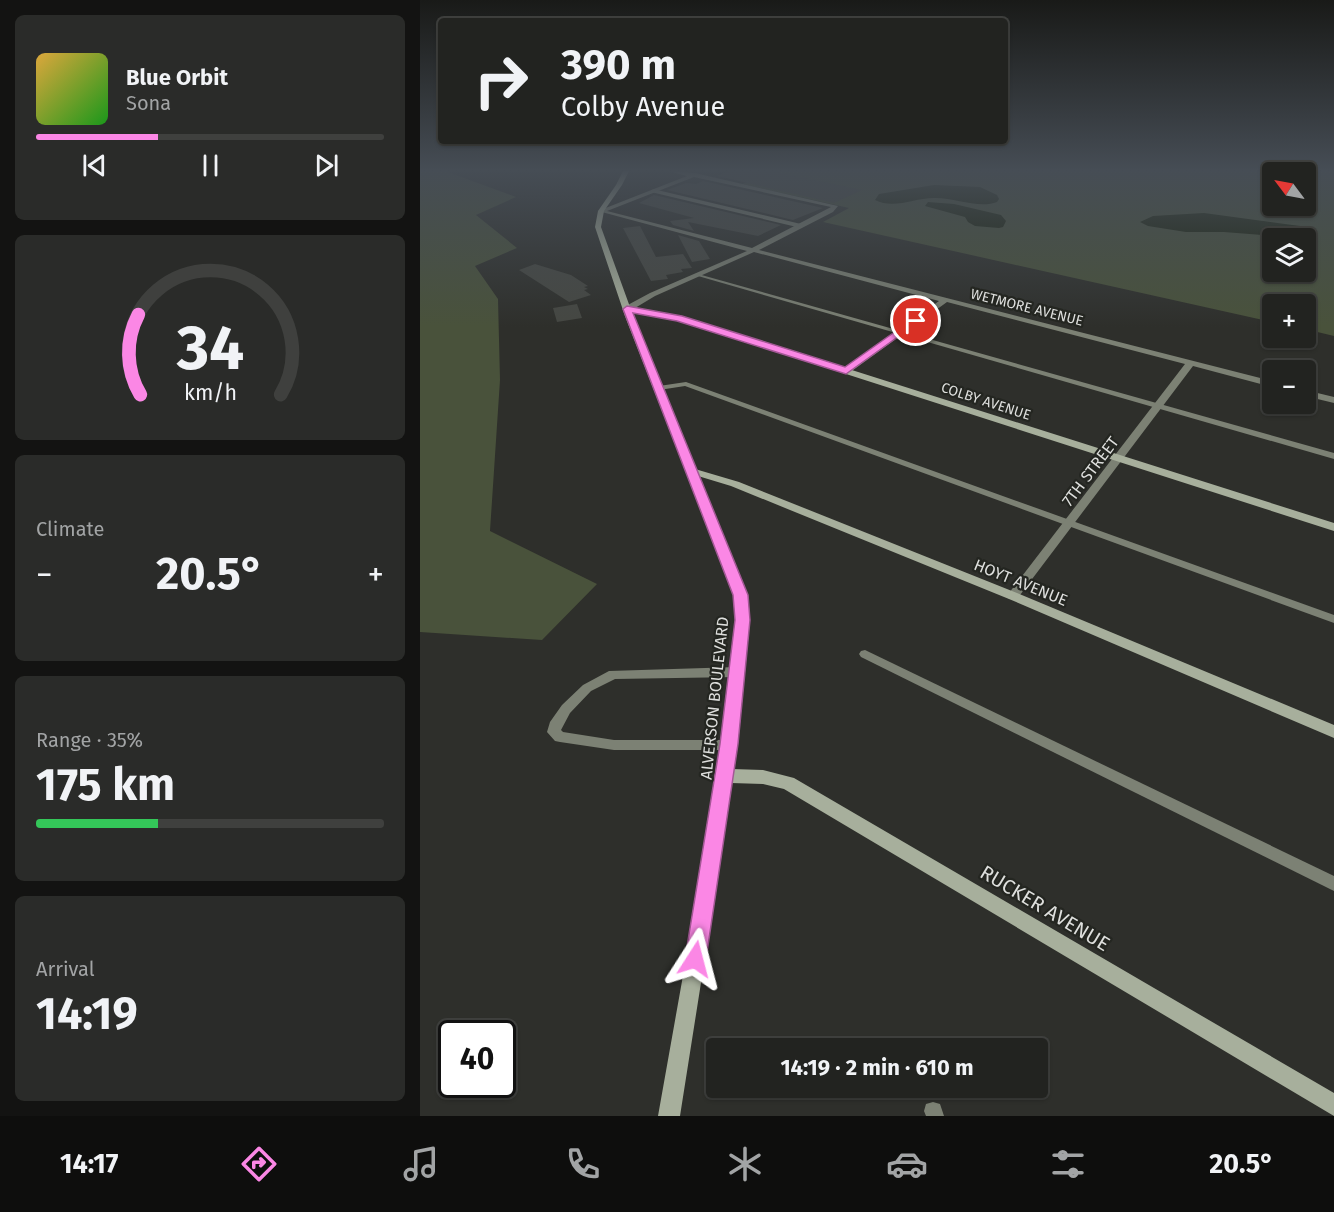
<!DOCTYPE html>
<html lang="en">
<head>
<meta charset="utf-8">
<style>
	body { margin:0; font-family:"Fira Sans",sans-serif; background:#2a2b29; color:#f1f3f6; height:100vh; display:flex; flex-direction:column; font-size:22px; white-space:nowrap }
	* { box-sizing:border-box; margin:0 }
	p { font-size:20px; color:#a2a4a5 }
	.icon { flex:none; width:33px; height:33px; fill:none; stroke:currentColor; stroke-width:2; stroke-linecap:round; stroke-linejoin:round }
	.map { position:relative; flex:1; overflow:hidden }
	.side { display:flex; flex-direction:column; gap:15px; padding:15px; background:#131312; width:420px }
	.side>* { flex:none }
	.hud { position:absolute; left:18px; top:18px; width:570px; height:126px; border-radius:6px; box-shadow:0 2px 4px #0004,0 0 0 2px #3f403e; background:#222320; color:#f1f3f6; overflow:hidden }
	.needle { width:39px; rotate:302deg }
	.controls { position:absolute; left:842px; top:162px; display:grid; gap:12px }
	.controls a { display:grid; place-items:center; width:54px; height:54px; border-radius:6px; background:#222320; box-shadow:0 2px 4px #0004,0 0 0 2px #3f403e; font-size:30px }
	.speed { position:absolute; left:18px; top:1020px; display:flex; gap:12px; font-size:30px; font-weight:700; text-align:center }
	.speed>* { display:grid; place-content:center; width:78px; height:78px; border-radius:50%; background:#222320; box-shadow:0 2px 4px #0004,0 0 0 2px #3f403e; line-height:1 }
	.speed .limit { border:3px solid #111; border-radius:9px; background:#fff; color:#111 }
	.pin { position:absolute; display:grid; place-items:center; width:51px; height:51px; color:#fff; margin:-26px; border:3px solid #fff; border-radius:50%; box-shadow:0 2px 6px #0007 }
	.me { position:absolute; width:66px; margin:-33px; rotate:9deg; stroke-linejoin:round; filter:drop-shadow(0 0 4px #0008) }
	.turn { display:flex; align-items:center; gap:21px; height:126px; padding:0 24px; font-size:27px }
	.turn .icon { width:78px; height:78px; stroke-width:2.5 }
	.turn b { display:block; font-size:42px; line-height:51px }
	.big { font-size:45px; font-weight:700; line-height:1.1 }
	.side .widget { flex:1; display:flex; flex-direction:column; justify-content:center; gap:9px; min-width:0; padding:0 21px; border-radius:9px; background:#2a2b29 }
	.side .dial { align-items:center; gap:0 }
	.dial svg { height:156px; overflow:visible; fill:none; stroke:#3f403e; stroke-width:7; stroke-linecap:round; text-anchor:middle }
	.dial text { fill:#f1f3f6; stroke:none }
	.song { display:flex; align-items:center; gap:18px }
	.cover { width:72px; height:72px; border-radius:9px; background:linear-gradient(135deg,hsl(40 70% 55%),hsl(120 70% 35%)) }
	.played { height:6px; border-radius:3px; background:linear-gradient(90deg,#fb87e5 35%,#3f403e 35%) }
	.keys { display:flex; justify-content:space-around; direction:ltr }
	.heat { display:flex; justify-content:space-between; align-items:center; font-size:33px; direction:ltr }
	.charge { height:9px; border-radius:4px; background:linear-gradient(90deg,#34c759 35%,#3f403e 0) }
	.trip { position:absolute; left:286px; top:1038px; width:342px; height:60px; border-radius:6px; background:#222320; box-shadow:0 2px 4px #0004,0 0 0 2px #3f403e; font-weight:700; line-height:60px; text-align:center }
	.menu { display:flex; height:96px; justify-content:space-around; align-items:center; background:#0e0e0d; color:#a2a4a5 }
	.menu .icon { width:42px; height:42px }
	.menu .on { color:#fb87e5 }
	.menu b { font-size:27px; color:#f1f3f6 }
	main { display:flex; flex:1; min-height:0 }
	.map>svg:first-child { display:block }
	.green { fill:#49523b; fill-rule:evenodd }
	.water { fill:#171f08 }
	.building { fill:#454742 }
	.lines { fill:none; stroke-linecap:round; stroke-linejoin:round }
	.lane { fill:#7c8174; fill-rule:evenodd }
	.street { fill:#7c8174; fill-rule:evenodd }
	.secondary { fill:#a7af9c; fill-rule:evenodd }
	.route { fill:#fb87e5; stroke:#a35895; stroke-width:1.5 }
	.labels { text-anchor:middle; stroke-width:4.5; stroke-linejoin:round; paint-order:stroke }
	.far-street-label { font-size:14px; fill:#dedfdd; stroke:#242621 }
	.street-label { font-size:16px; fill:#dedfdd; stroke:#242621 }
	.near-street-label { font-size:20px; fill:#dedfdd; stroke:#242621 }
</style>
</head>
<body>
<main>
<section class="side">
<div class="widget">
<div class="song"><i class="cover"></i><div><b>Blue Orbit</b><p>Sona</p></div></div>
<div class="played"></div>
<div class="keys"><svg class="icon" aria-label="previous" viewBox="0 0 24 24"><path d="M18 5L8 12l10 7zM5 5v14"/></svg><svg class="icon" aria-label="pause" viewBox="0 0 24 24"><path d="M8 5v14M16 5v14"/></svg><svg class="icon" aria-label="next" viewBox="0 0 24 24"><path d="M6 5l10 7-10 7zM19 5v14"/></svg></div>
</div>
<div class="widget dial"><svg viewBox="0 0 100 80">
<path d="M14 69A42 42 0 1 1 86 69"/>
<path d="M14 69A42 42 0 0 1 13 28" stroke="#fb87e5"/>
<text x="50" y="56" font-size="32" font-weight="700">34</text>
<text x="50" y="72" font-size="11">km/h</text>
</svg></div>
<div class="widget"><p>Climate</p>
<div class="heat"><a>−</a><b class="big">20.5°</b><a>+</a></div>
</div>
<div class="widget"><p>Range · 35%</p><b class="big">175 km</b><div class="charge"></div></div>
<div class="widget"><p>Arrival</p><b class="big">14:19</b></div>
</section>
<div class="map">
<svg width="914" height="1116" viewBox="0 0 914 1116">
	<rect width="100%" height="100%" fill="#2e2f2b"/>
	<!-- green -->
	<g class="green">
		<path d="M0 171H25L96 197 56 215 97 248 55 266 78 299 80 380 70 531 177 584 122 640 0 632Z"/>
		<path d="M355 171H914V336L885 329V304H852V322L403 222 429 208 322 184ZM852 172H885V206H852ZM852 238H885V272H852Z"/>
	</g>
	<!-- water -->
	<g class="water">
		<path d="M514 185 560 187 577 195 579 199 577 202C559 209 536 198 516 198 495 197 475 210 455 200L459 194Z"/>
		<path d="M508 202 534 204 581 215 586 221 583 227 579 228 555 226 548 222 545 217 505 206Z"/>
		<path d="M784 213 880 226 891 231 880 236 870 237 804 232H766L728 226 720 222 733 216Z"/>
	</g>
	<!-- building -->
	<g class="building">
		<path d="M310 171H352L442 190 414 203 297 176Z"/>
		<path d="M283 181 403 208 373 220 247 190 266 183 276 184Z"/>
		<path d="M234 195 361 225 338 236 268 222 274 231 253 225 250 221 274 218 219 203Z"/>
		<path d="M220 226 236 257 263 254 272 268 261 269 263 272 246 275 248 279 231 281 203 228Z"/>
		<path d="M258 235 279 241 290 259 272 262Z"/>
		<path d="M115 264 151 275 168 286 164 287 168 289 164 290 171 295 149 302 99 270Z"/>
		<path d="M157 304 162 318 137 322 133 308Z"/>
	</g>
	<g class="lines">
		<!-- lane -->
		<g class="lane">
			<path d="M233 189 381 224 384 226 381 228 231 192Z"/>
			<path d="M278 274 914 453V459L278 276Z"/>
			<path d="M266 382 914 615V623L265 386 239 390 235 388 239 386Z"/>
			<path d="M445 650 914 876V891L441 657 439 654 441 651Z"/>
			<path d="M317 667 321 669 323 672 321 675 317 677 195 679 171 691 150 713 141 730 143 732 194 740H309L314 741 316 745 314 749 309 750H194L140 742 135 741 127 732 130 722 142 705 163 685 189 671Z"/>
			<path d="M513 1102 520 1104 524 1116H506L504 1111 506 1104Z"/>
		</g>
		<!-- street -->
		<g class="street">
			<path d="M248 171 275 173 418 206 413 212 339 250 852 381V387L773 366 597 599H589L587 596 589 593 765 364 527 302 429 373H423V369L519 301 334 252 235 296 210 311H204V307L230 293 327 251 178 211 267 176ZM274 177 411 207 332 248 187 211Z"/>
			<path d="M885 390 914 397V403L885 396Z"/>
		</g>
		<!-- secondary -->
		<path class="secondary" d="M203 171H209L202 185 184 211 181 227 210 307 262 316 914 523V531L258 320 212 312 275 469 319 482 597 593 914 725V738L589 599 311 486 278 476 326 595 330 620 312 769 343 770 374 778 914 1093V1116L364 789 343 784 311 783 306 824 260 1116H238L290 824 316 620 314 595 205 316 175 227 178 211 196 185Z"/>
	</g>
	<!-- sky -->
	<linearGradient id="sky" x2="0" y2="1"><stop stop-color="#191a18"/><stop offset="0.52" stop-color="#464d55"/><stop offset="1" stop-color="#464d55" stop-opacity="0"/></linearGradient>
	<rect width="914" height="327" fill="url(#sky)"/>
	<!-- route -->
	<path class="route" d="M207 306 262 316 425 367 493 319 500 321 426 374 257 321 213 313 328 595 330 620 318 744 286 959 283 966 275 969 268 966 265 959 300 744 315 620 313 595 203 309Z"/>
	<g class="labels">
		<!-- far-street labels -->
		<g class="far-street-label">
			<text transform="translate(607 307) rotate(14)" y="5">WETMORE AVENUE</text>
			<text transform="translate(566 401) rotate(18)" y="5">COLBY AVENUE</text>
		</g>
		<!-- street labels -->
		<g class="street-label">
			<text transform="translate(670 471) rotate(-53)" y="6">7TH STREET</text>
			<text transform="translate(601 582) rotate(22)" y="6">HOYT AVENUE</text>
			<text transform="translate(294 698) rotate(-84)" y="6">ALVERSON BOULEVARD</text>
		</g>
		<!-- near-street labels -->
		<g class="near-street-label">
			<text transform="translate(625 908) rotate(31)" y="7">RUCKER AVENUE</text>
		</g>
	</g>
</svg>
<div class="controls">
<a><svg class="needle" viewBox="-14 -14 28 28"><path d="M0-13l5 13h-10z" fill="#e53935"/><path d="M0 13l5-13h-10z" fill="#a2a4a5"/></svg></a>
<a><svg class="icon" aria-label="layers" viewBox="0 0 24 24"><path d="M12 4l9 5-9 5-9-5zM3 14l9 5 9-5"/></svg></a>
<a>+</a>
<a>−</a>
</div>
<div class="speed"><div class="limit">40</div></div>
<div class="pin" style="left:496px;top:321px;background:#d93025"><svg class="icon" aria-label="arrive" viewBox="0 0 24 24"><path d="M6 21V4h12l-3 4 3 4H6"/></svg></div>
<svg class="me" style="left:275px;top:959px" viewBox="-20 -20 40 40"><path d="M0-17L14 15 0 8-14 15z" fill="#fb87e5" stroke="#fff" stroke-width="4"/></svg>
<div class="trip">14:19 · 2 min · 610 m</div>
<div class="hud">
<div class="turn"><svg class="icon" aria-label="right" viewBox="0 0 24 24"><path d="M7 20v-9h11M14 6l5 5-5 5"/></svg><div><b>390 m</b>Colby Avenue</div></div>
</div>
</div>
</main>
<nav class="menu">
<b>14:17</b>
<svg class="icon on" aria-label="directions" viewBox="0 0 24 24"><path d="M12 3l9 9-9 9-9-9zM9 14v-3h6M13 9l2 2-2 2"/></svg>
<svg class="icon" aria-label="music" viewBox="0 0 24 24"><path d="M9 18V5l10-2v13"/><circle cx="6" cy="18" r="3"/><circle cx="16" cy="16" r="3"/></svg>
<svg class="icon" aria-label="phone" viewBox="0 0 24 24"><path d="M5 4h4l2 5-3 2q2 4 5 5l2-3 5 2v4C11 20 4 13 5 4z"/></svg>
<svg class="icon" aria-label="climate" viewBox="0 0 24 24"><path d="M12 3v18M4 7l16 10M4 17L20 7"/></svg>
<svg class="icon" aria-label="car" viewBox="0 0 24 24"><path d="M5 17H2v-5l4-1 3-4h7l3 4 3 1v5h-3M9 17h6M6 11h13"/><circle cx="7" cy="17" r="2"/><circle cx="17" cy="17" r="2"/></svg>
<svg class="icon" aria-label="filters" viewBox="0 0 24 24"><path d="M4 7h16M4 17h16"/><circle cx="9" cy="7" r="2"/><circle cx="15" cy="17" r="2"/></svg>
<b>20.5°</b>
</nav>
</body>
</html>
